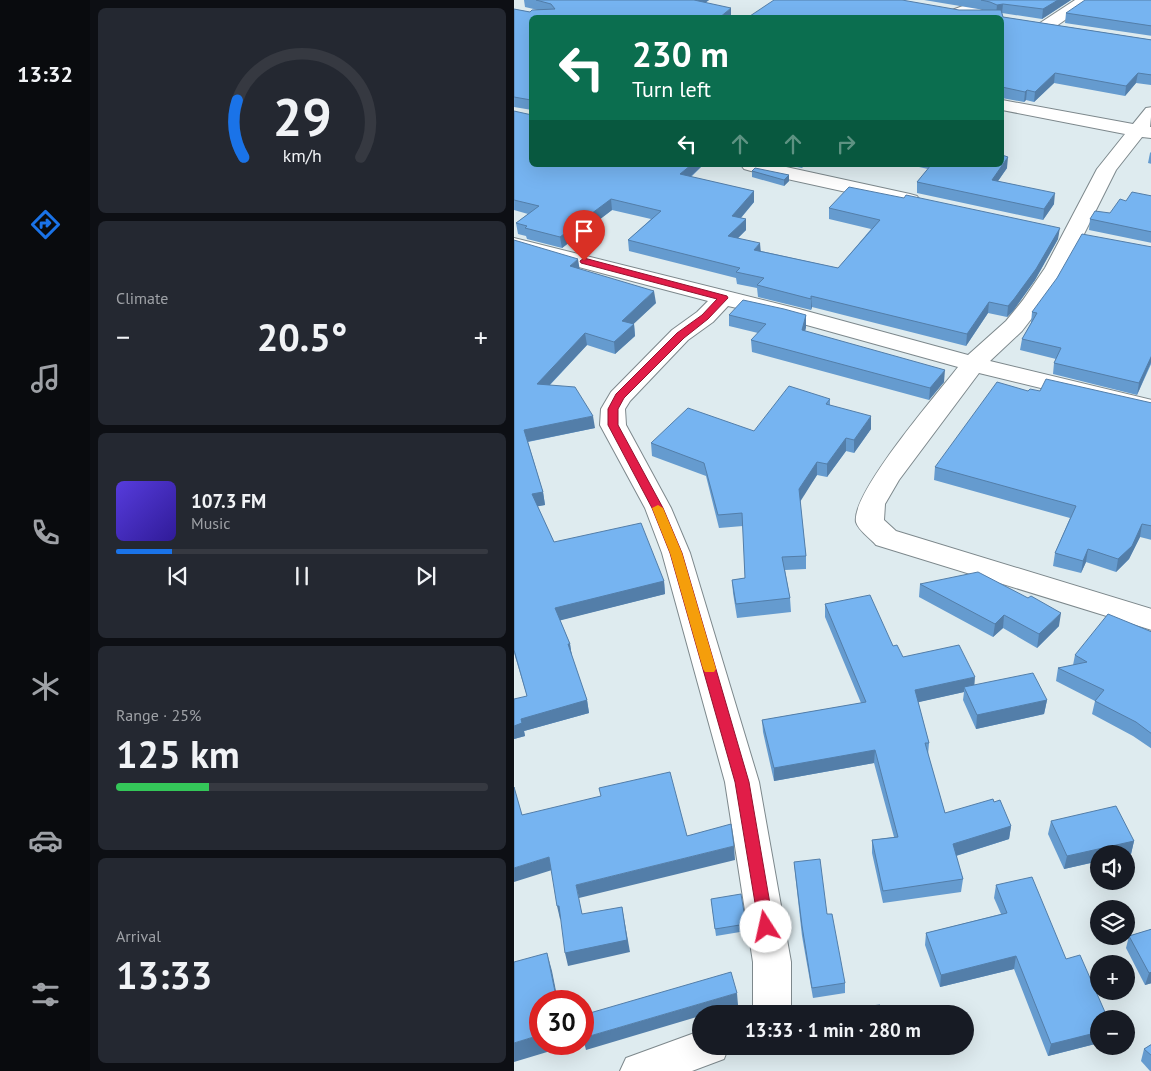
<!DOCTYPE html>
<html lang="en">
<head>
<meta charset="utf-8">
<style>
	body { margin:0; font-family:"PT Sans",sans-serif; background:#242831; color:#f1f3f6; height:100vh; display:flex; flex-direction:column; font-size:19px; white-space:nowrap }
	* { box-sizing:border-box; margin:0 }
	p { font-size:16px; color:#9ea1a6 }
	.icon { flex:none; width:28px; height:28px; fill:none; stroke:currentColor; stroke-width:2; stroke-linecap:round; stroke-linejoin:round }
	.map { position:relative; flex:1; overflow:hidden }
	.panel { display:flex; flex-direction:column; gap:8px; padding:8px; background:#0d0f14; width:424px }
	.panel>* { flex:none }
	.hud { position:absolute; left:15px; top:15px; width:475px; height:152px; border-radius:8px; box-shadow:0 5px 20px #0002; background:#0b6e4f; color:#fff; overflow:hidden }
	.tools { position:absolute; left:576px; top:845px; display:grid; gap:10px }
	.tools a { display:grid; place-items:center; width:45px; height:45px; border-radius:50%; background:#171b24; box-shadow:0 5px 20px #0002; font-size:25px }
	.speed { position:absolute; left:15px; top:990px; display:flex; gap:10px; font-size:25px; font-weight:700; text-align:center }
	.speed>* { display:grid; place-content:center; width:65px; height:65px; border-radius:50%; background:#171b24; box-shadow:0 5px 20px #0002; line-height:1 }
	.speed .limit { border:8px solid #d22; background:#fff; color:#111 }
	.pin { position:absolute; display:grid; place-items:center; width:42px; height:42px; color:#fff; margin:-51px -21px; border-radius:50% 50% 50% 0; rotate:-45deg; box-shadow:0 0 5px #0007 }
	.pin .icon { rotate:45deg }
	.me { position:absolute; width:55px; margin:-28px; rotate:350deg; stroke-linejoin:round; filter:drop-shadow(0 0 4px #0008) }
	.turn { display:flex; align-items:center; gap:18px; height:105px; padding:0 20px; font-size:22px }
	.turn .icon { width:65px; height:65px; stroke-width:2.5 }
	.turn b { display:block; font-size:35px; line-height:42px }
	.lanes { display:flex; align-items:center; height:48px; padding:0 20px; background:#0003; justify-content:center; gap:25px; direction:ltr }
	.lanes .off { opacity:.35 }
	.big { font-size:38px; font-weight:700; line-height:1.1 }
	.panel .card { flex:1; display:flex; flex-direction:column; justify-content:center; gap:8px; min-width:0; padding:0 18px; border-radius:8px; background:#242831 }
	.panel .dial { align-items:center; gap:0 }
	.dial svg { height:130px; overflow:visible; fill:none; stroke:#363941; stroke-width:7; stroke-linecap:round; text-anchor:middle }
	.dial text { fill:#f1f3f6; stroke:none }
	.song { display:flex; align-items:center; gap:15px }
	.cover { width:60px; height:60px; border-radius:8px; background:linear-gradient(135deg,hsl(250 70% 55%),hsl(250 70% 35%)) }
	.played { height:5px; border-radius:2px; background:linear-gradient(90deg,#1a73e8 15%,#363941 15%) }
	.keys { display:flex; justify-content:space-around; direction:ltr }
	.heat { display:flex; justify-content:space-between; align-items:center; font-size:28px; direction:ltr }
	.charge { height:8px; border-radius:4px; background:linear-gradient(90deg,#34c759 25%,#363941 0) }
	.trip { position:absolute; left:178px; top:1005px; width:282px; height:50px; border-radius:25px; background:#171b24; box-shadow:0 5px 20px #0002; font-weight:700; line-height:50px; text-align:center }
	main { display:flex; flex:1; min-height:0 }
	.menu { display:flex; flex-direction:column; width:90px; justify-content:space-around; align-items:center; background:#090b0e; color:#9ea1a6 }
	.menu .icon { width:35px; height:35px }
	.menu .active { color:#1a73e8 }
	.menu b { font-size:22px; color:#f1f3f6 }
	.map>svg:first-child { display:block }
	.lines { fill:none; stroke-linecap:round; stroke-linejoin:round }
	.minor-casing { stroke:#7d888c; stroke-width:2 }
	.minor { fill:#fff; fill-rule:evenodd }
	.wall { fill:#659bcf }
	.shaded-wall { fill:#537ea9 }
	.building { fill:#76b4f1; stroke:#537ea9 }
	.route { fill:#e11d48; stroke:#92132f }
	.slow { fill:#f59e0b }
</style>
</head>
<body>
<main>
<nav class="menu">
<b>13:32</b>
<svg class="icon active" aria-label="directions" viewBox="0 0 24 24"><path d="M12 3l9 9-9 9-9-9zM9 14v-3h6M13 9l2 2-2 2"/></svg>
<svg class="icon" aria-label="music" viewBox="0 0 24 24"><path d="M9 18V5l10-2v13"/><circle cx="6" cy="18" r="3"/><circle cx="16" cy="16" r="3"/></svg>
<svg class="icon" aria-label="phone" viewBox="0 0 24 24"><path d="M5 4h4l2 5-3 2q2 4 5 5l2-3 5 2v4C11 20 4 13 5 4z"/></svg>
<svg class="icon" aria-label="climate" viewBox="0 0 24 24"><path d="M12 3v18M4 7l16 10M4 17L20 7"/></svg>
<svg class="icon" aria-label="car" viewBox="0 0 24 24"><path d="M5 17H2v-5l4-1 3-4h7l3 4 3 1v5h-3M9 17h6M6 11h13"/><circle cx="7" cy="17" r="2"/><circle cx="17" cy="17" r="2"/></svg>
<svg class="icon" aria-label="filters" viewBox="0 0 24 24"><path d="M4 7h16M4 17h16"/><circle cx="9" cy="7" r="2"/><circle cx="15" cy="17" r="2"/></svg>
</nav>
<section class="panel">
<div class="card dial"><svg viewBox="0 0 100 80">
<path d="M14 69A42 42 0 1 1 86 69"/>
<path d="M14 69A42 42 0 0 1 10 34" stroke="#1a73e8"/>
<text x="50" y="56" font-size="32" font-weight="700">29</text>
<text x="50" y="72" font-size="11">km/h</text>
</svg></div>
<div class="card"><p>Climate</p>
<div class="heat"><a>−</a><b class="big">20.5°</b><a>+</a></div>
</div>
<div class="card">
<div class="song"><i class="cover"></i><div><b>107.3 FM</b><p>Music</p></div></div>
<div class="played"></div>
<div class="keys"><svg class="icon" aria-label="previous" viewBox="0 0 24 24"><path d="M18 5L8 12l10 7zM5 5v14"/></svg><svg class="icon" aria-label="pause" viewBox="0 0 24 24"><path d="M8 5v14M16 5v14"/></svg><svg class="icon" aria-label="next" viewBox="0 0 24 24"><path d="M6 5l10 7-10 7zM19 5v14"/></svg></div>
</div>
<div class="card"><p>Range · 25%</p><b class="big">125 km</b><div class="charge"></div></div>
<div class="card"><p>Arrival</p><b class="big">13:33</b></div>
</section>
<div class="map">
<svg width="638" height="1071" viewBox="0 0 638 1071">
	<rect width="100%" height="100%" fill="#deebef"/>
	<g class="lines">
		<!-- minor casing -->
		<g class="minor-casing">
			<g id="minor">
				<path d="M465 0H487L484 3 450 16H438L436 13 438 10Z"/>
				<path d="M561 0H580L538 29H526L524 26 526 23Z"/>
				<path d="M488 100 619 124 632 108 638 107 636 127H638V138L628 137 602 170 553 268 528 305 508 331 476 361 638 400V415L465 373 385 480 371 504 370 520 382 531 638 609V630L362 545C357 539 344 530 342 522 337 493 424 393 444 367L271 319 214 306 199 322 174 340 116 401 111 409 112 425 157 508 176 553 245 782 277 962V1014H239V962L211 782 148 553 131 508 86 425 87 409 97 392 158 330 183 312 194 301 0 250V238L285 309 454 355 492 321 509 300 531 268 583 169 611 134 488 110Z"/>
				<path d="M227 165H263L396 194 403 196 406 200 403 204 396 206 237 171 230 169Z"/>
				<path d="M186 1031V1046H215L210 1059 178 1071H106L112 1058Z"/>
			</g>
		</g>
		<!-- minor -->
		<use href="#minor" class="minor"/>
	</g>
	<!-- wall -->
	<g class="wall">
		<path d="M10 0H195L191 3 18 18V110L0 107V9L16 12 24 10 11 7Z"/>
		<path d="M410 0H557L528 19 488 13 489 17 638 40V85L622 83 611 96 540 83 520 102 512 100 510 102 488 98V18L445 10H470Z"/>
		<path d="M638 0V36L551 23 552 13Z"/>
		<path d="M0 111 18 165H189L177 177 240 191V202L227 218 232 219V230L224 238 247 251 324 268 357 229 315 219V208L544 239 521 280 499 311 493 317 474 313 452 346 298 307 297 310 244 297 243 288 223 284 222 278 115 251 114 240 137 219 98 210 48 248 13 239 12 236 4 234 2 223 14 214 0 210Z"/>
		<path d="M638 151V164L634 163 636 153Z"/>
		<path d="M273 165H291L288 168Z"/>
		<path d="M396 165H488L493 168 484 181 540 204 529 220 403 193V182L414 169Z"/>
		<path d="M238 171 275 175V181L270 186 238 177Z"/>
		<path d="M638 196V243L575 230 576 219 596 213 612 201Z"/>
		<path d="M0 240 142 303 119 324H120L121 336 101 354 73 345 36 385 81 428 14 442 29 492 31 505 23 506 40 542 150 581 151 594 46 620 56 644 58 657 73 700 75 713 10 731 11 736 0 739 13 696 0 653Z"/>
		<path d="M638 247V362L623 395 539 374 540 363 542 359 506 350 508 339 517 323 518 312Z"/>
		<path d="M215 315H292V327L291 331 430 382 415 400 238 352 237 340 244 333 215 326Z"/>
		<path d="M514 391H526L638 403V540L626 537 615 559 602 572 572 562 567 573 539 566 541 553 556 518 420 480 421 467Z"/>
		<path d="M316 399V405L357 429 340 453 332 451 313 477 303 475 286 500 292 556V569L271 570 276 598 277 612 223 618 219 593 218 580 231 578 229 526 205 528 192 476 138 456 137 443 240 431Z"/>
		<path d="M406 584 545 626 523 648 489 628 479 637 405 597Z"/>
		<path d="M311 604 379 646 389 657 460 685 533 700 530 714 462 729 449 700 450 692 404 702 415 743 414 755 431 813 497 826 495 839 442 856 449 879 447 892 369 903 358 853V840L380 837 360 763 260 781 249 732 248 720 347 703 311 617Z"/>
		<path d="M638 632V749L619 736 578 714 581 701 542 681 544 668 559 665 561 655Z"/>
		<path d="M537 821 620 841 617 854 550 869 534 834Z"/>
		<path d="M280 862 331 983V993L299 998 288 936 281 873Z"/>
		<path d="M482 885 552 959 585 1019V1043L534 1056 500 969 426 987 411 945 412 933 487 914 480 898Z"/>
		<path d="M197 899 232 924V931L202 936Z"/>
		<path d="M638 929V983L631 985 612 948 615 936Z"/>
		<path d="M638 1044V1071H636L627 1061 630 1049Z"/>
	</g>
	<!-- shaded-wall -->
	<g class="shaded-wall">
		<path d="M180 0H195L181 10Z"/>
		<path d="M544 0H557L528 19 529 9Z"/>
		<path d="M489 4 488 13 482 15 483 5Z"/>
		<path d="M217 8V18H205Z"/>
		<path d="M541 73 540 83 520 102 521 92Z"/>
		<path d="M624 73 622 83 611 96 612 86Z"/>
		<path d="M513 90 512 100 510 102 511 92Z"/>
		<path d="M494 157 493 168 477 191 478 180Z"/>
		<path d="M177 165H189L167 185 166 174Z"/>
		<path d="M275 175V181L270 186V180Z"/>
		<path d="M240 191V202L219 227 218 216Z"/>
		<path d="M541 193 540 204 529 220 530 209Z"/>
		<path d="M97 199 98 210 48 248 46 237Z"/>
		<path d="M232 219V230L215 247 214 236Z"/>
		<path d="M546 228 544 239 521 280 499 311 493 317 494 306Z"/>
		<path d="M246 243 247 254 240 250Z"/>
		<path d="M64 259 66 271 56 266Z"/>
		<path d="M140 291 142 303 110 333 108 321Z"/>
		<path d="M297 296 298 307 297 310Z"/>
		<path d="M475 302 474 313 452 346 453 334Z"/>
		<path d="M292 315V327L289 341 288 330Z"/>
		<path d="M120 324 121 336 101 354 100 342Z"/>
		<path d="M71 333 73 345 25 396 23 384Z"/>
		<path d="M638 355 637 362 623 395 625 383Z"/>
		<path d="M431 370 430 382 415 400 416 388Z"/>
		<path d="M79 416 81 428 12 442 10 430Z"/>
		<path d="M357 416V429L340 453V440Z"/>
		<path d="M332 438V451L313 477V464Z"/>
		<path d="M303 462V475L286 502 285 489Z"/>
		<path d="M29 492 31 505 20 507 18 494Z"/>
		<path d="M628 524 626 537 615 559 602 572 604 559Z"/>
		<path d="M574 549 572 562 567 573 569 561Z"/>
		<path d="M150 581 151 594 44 621 41 608Z"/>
		<path d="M547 613 545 626 523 648 525 634Z"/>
		<path d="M490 615 489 628 479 637 481 624Z"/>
		<path d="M54 644H56L58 657Z"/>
		<path d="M461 677 460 690 450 687V692L401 703V690Z"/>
		<path d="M73 700 75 713 10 731 11 736 0 739V726L7 719Z"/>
		<path d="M533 700 530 714 462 729 463 715Z"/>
		<path d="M361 750 360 763 260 781V768Z"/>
		<path d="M497 826 495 839 438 857 439 844Z"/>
		<path d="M620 841 617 854 612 855V854H585V861L550 869 553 856Z"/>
		<path d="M220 846 221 860 65 898 62 885Z"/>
		<path d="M35 857 38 870 0 882V868Z"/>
		<path d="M43 906H45L48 919H46Z"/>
		<path d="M108 907 116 952 54 966 51 953Z"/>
		<path d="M33 953 38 971 44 1001H43Z"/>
		<path d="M502 956 500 969 426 987 427 975Z"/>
		<path d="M638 972V983L631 985 635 973Z"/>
		<path d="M223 993 224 1005 195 1014H186V1016L72 1050 69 1038Z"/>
		<path d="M585 1032V1043L534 1056 537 1044Z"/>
		<path d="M26 1035V1044H52L53 1046 0 1062V1043Z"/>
	</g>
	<!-- building -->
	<g class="building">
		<path d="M22 0H180L217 8 205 18H18V103L17 100 0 97V9L16 12 18 10 41 9 37 4Z"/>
		<path d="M260 0H388L445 10H487L489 17 638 40V75L624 73 612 86 541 73 521 92 513 90 511 92 488 87V18H233Z"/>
		<path d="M467 0H544L529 9 489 4 483 5 476 2Z"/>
		<path d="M571 0H638V26L552 13Z"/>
		<path d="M0 111 18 115V165H177L166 174 240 191 218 216 232 219 214 236 246 243 240 250 324 268 366 220 315 208 335 187 390 198 392 195 546 228 522 269 500 299 494 306 475 302 453 334 297 296V299L243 285 250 278 222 272 226 268 114 240 147 211 97 199 46 237 11 228 13 226 2 223 25 206 0 200Z"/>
		<path d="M488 155 494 157 478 180 541 193 530 209 403 182 417 165H488Z"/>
		<path d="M241 168 275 175 270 180 238 171Z"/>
		<path d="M618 192 638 196V232L576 219 581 211 596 213 606 199 612 201Z"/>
		<path d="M568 234 638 247V355L625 383 540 363 547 348 508 339 523 313 518 312 543 278Z"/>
		<path d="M0 240 64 259 56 266 140 291 108 321 120 324 100 342 71 333 23 384 61 387 79 416 10 430 29 492 18 494 40 542 127 523 150 581 41 608 56 644H54L73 700 7 719 8 723 0 726V699L13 696 0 650Z"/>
		<path d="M229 300 270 309 292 315 288 330 431 370 416 388 237 340 252 324 215 315Z"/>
		<path d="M532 379 638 403V526L628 524 618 546 604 559 574 549 569 561 541 553 562 506 421 467 483 382 514 391 516 389 526 391Z"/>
		<path d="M275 386 316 399 312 404 357 416 340 440 332 438 313 464 303 462 285 489 292 556 268 557 276 598 222 604 218 580 231 578 228 513 204 515 190 463 137 443 174 408 240 431Z"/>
		<path d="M464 572 514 598 517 596 547 613 525 634 490 615 481 624 406 584Z"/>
		<path d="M356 595 379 646 383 645 389 657 445 645 461 677 401 690 415 743H411L431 813 479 799 480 802 486 800 497 826 439 844 449 879 369 891 358 840 384 837 361 750 260 768 248 720 352 702 311 604Z"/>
		<path d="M594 614 638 632V734L622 722 581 701 590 690 544 668 573 662 561 655Z"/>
		<path d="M519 673 533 700 463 715 450 687Z"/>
		<path d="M156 772 173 836 217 824 220 846 62 885 68 914 108 907 113 940 51 953 45 906H43L35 857 0 868V787L8 815 87 796 85 788Z"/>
		<path d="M602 806 620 841 553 856 537 821Z"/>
		<path d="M306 859 313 914H318L331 983 298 988 288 926 280 862Z"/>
		<path d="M518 877 552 959 566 955 594 1019H585V1032L537 1044 502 956 427 975 412 933 493 913 482 885Z"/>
		<path d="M227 894 232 924 201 929 197 899Z"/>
		<path d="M638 929V972L635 973 615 936Z"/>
		<path d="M33 953 43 1001H26V1035L0 1043V962Z"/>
		<path d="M217 972 223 993 69 1038V1015Z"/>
		<path d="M366 1005 367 1014H329L328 1009Z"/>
		<path d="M638 1044V1056L630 1049Z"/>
	</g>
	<!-- route -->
	<path class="route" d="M70 258 213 296 214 298 194 319 170 338 110 398 104 409V425L149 508 168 553 235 782 260 927 257 932 252 934 247 932 245 927 221 782 156 553 138 508 94 425V409L102 394 163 333 188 315 203 299 67 263 66 261Z"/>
	<!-- slow -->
	<path class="slow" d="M144 505 149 508 168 553 202 669 200 672H191L189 669 156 553 138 508Z"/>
</svg>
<div class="tools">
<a><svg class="icon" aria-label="sound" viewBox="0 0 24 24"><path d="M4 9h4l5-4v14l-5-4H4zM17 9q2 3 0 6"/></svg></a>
<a><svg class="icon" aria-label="layers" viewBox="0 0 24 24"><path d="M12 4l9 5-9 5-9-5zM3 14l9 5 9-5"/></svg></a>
<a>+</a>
<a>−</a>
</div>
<div class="speed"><div class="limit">30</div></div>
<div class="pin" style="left:70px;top:261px;background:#d93025"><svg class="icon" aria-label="arrive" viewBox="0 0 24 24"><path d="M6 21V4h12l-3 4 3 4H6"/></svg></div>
<svg class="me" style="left:252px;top:927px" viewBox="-20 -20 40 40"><circle r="19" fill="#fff"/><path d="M0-13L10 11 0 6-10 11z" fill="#e11d48"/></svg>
<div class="trip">13:33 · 1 min · 280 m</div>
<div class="hud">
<div class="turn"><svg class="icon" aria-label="left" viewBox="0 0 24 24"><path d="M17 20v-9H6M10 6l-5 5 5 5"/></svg><div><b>230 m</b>Turn left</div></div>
<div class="lanes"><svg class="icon" aria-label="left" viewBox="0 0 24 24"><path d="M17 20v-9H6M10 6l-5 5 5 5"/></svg><svg class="icon off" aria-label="ahead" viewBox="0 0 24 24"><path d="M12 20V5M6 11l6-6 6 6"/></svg><svg class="icon off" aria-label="ahead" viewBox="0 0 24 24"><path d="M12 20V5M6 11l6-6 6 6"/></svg><svg class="icon off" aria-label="right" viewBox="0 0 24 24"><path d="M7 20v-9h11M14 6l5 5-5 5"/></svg></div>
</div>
</div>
</main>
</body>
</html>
